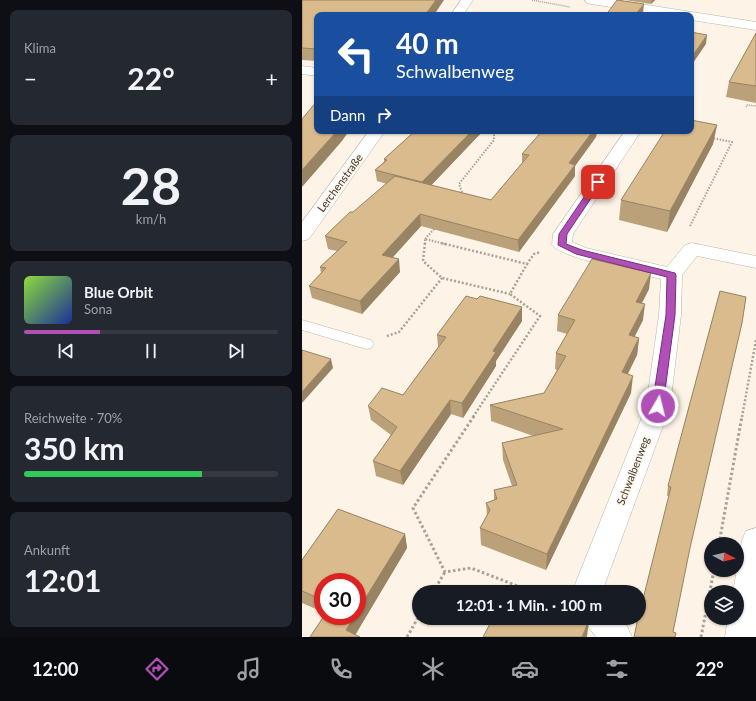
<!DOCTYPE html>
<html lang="de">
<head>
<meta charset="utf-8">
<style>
	body { margin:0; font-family:Lato,sans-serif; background:#242831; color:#f1f3f6; height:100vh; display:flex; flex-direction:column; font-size:15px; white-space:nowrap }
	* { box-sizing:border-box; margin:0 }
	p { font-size:13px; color:#9ea1a6 }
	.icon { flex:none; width:22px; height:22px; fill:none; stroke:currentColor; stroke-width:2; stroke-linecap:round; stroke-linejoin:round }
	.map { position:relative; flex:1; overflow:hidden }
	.drawer { display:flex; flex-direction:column; gap:10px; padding:10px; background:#0d0f14; width:302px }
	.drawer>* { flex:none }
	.guide { position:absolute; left:12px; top:12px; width:380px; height:122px; border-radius:8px; box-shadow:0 1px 3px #0004; background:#1a4fa0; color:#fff; overflow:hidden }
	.needle { width:26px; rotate:97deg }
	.tools { position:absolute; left:402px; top:537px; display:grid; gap:8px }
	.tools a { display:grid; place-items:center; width:40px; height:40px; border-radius:50%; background:#171b24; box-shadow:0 1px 3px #0004; font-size:20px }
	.speed { position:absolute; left:12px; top:573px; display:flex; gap:8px; font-size:20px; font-weight:700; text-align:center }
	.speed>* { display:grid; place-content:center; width:52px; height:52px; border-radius:50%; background:#171b24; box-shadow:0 1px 3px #0004; line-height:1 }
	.speed .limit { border:6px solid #d22; background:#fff; color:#111 }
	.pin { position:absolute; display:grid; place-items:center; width:34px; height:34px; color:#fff; margin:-17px; border-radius:8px; box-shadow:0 2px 6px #0006 }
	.me { position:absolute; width:44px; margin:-22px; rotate:8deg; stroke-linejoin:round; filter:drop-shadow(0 0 3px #0008) }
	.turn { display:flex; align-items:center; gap:14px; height:84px; padding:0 16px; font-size:18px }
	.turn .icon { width:52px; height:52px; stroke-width:2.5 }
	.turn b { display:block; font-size:28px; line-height:34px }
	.then { display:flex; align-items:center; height:38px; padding:0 16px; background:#0003; gap:8px; font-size:15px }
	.big { font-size:30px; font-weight:700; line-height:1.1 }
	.drawer .tile { flex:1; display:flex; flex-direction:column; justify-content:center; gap:6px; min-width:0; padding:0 14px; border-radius:8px; background:#242831 }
	.drawer .dial { align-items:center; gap:0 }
	.dial b { font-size:52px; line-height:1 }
	.song { display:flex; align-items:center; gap:12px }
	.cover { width:48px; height:48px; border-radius:6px; background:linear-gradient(135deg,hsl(90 70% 55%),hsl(230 70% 35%)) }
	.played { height:4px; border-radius:2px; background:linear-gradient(90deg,#b04fb6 30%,#363941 30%) }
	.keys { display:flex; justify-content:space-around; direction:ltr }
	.heat { display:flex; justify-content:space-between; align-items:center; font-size:22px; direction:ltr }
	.charge { height:6px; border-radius:3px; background:linear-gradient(90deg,#34c759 70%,#363941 0) }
	.trip { position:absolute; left:110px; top:585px; width:234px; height:40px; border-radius:20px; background:#171b24; box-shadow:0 1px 3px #0004; font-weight:700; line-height:40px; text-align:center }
	.tab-bar { display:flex; height:64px; justify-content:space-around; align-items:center; background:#090b0e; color:#9ea1a6 }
	.tab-bar .icon { width:28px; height:28px }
	.tab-bar .active { color:#b04fb6 }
	.tab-bar b { font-size:18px; color:#f1f3f6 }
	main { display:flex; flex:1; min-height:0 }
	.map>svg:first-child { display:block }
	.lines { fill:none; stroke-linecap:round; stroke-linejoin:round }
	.lane-casing { stroke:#bbb3a6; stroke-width:1 }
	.street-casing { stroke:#bbb3a6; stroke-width:1 }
	.secondary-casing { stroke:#bbb3a6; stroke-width:1 }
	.path-far3 { stroke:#a7a197; stroke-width:1.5; stroke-dasharray:1 1; stroke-linecap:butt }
	.path-far2 { stroke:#a7a197; stroke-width:2; stroke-dasharray:1.5 1.5; stroke-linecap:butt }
	.path-far1 { stroke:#a7a197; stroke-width:2.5; stroke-dasharray:2 2; stroke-linecap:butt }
	.path { stroke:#a7a197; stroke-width:3; stroke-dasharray:2.5 2.5; stroke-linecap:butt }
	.lane { fill:#fff; fill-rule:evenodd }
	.street { fill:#fff; fill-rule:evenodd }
	.secondary { fill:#fff; fill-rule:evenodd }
	.wall { fill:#bba17a }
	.shaded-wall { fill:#988363 }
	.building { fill:#d9bb8e; stroke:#988363 }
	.route { fill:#b04fb6; stroke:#723376 }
	.labels { text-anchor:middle; stroke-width:3; stroke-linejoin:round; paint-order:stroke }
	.street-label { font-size:11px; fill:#3b3732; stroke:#fdf4e7 }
</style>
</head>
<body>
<main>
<section class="drawer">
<div class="tile"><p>Klima</p>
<div class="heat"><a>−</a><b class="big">22°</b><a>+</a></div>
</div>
<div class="tile dial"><b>28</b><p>km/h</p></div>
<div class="tile">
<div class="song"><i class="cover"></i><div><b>Blue Orbit</b><p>Sona</p></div></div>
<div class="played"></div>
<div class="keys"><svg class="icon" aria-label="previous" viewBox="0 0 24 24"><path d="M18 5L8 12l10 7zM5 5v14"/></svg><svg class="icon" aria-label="pause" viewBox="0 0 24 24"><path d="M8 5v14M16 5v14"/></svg><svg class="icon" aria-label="next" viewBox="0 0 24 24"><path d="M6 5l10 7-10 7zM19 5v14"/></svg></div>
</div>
<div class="tile"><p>Reichweite · 70%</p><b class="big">350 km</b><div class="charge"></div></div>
<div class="tile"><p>Ankunft</p><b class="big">12:01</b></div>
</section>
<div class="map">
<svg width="454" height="637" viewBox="0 0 454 637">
	<rect width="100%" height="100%" fill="#fdf4e7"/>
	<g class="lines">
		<!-- lane casing -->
		<g class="lane-casing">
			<path id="lane" d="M0 320 69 340 72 344 69 348 64 349 0 330Z"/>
		</g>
		<!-- street casing -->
		<g class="street-casing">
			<g id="street">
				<path d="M159 0H171L161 15H149Z"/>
				<path d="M0 66 15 68V76L0 74Z"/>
				<path d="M67 131H83L7 239 0 241V222Z"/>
				<path d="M323 131H339L271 234 270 242 284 248 365 267 383 245 390 243 454 256V268L395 256 380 275 379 315 368 407 300 592H270L344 407 357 315 359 279C340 274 259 258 250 245L251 234Z"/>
				<path d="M282 618H318L325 626 330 637H294L287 628Z"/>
			</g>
		</g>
		<!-- secondary casing -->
		<g class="secondary-casing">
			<g id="secondary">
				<path d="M283 0H313L454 22V30L389 20V15H361L289 4 285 3Z"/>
				<path d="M454 528V637H423L426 618H435V592H431L440 540 444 531Z"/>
			</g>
		</g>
		<!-- path-far3 -->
		<g class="path-far3">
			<path d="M230 0 268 7"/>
			<path d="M444 107 445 105 454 106"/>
		</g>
		<!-- path-far2 -->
		<g class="path-far2">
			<path d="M161 195 157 184 192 140V131"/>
			<path d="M388 226 430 142 410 138"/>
			<path d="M123 239 134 227"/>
			<path d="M123 244V239L143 244"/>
		</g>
		<!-- path-far1 -->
		<g class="path-far1">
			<path d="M123 243 121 261 140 278 208 294"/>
			<path d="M139 243 225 264 232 254 239 252"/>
			<path d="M85 336 97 332 140 278"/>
			<path d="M171 417 238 316 208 294 225 264"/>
			<path d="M440 417 454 340"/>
		</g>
		<!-- path -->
		<g class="path">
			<path d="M172 416 111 508 143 572 169 568 231 592"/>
			<path d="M417 544 440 416"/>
			<path d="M131 592 143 572"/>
			<path d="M105 637 117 616"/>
			<path d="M399 637 412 570"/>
		</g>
		<!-- lane -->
		<use href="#lane" class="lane"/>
		<!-- street -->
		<use href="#street" class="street"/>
		<!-- secondary -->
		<use href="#secondary" class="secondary"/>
	</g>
	<!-- wall -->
	<g class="wall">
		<path d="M0 0 15 15V61L0 60Z"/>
		<path d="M323 0H353L349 4Z"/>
		<path d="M454 33V103L424 97 427 82Z"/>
		<path d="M415 125 411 144 365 232 317 220 319 200Z"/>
		<path d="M113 131H181L129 185 189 200 220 163V154L240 131H295L294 137 273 166V176L217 252 119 226 91 257 98 272 60 314 10 298 7 286 19 273 18 267 35 251 26 249 23 236 85 184 75 181 73 170 82 162V159Z"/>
		<path d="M347 289 340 303 341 320 332 337 337 338 335 355 326 374 329 393 244 570 179 545 178 528 185 516 184 503 192 500V490L210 486 201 460 200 443 231 436 189 421 188 405 242 393 255 370 253 369 254 353 265 334 255 331 256 315Z"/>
		<path d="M418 291 444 297 440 323 387 550 371 632 374 633 373 637H332L336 618H337V615L367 496H365L366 486 377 444Z"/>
		<path d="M175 299 220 307V321L194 361V366L161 418 149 414 101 485 74 476 71 461 89 435 69 420 66 406 101 395 136 347 135 335Z"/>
		<path d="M36 509 103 534 105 548 53 635 58 637H8L22 616H55V582H21V612L0 603V560Z"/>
	</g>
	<!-- shaded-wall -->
	<g class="shaded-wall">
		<path d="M134 0H142L132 15H123Z"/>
		<path d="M350 0H353L349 4Z"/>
		<path d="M342 4 341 13 340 15H333Z"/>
		<path d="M405 35 404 44 389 66V58Z"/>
		<path d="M415 125 411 144 365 232 368 211Z"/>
		<path d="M35 131H47L40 141 0 187V170Z"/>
		<path d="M170 131H181L122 193 120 182Z"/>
		<path d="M291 131H295L294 137 273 166V176L217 252 216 240 267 163Z"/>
		<path d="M118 214 119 226 82 267 80 255Z"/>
		<path d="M97 259 98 272 60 314 58 301Z"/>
		<path d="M349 273 347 289 332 318 334 302Z"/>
		<path d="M343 304 341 320 325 352 327 335Z"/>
		<path d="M220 307V321L194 361V366L161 418 160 403 191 351Z"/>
		<path d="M337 338 335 355 318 389 320 372Z"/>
		<path d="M29 359 31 368 0 403V392Z"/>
		<path d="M331 376 329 393 244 570 245 554Z"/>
		<path d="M148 400 149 414 101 485 98 471Z"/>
		<path d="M103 534 105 548 52 637 44 630 53 616H55V612Z"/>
		<path d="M287 620 285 637H280Z"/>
	</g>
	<!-- building -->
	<g class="building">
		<path d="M0 0H134L123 15H15V49L0 48Z"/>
		<path d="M315 0 342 4 333 15H304Z"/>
		<path d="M389 32 405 35 389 58Z"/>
		<path d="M454 33V86L427 82Z"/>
		<path d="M15 101V131H35L0 170V119Z"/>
		<path d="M389 120 415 125 368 211 319 200 363 131H389Z"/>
		<path d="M113 131H170L120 182 73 170 85 160 82 159Z"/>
		<path d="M240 131H291L267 163 273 165 216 240 118 214 80 255 97 259 58 301 7 286 24 268 18 267 45 242 23 236 48 212H51L93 176 189 200 227 155 220 154Z"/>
		<path d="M290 259 349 273 334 302 343 304 327 335 337 338 320 372 331 376 245 554 178 528 188 510 184 503 195 499 192 490 215 485 200 443 261 429 188 405 242 393 264 356 254 353 273 320 256 315Z"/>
		<path d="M418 291 444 297 440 323 388 548 371 632 374 633 373 637H332L336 618H337V615L369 487 366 486 377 444Z"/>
		<path d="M164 296 175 299 178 296 220 307 191 351 194 352 160 403 148 400 98 471 71 461 95 427 66 406 80 388 101 395 144 337 135 335Z"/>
		<path d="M0 350 29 359 0 392Z"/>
		<path d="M36 509 103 534 55 612V582H21V600L0 591V560Z"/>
		<path d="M206 588 215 592H204Z"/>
		<path d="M22 616H53L44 630 58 637H8Z"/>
		<path d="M191 618H281L287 620 280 637H181Z"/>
	</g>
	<!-- route -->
	<path class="route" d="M296 180 300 182 265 234 264 244 280 250 373 273 374 275 373 315 361 406 359 409H352L350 406 364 315 365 277 274 254 256 245 257 234 293 181Z"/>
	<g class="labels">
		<!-- street labels -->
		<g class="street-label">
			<text transform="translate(38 183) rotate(-54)" y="4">Lerchenstraße</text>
			<text transform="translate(331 471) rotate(-69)" y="4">Schwalbenweg</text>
		</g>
	</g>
</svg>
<div class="tools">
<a><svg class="needle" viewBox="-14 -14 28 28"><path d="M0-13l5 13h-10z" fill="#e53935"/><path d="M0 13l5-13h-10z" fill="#9ea1a6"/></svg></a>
<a><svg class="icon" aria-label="layers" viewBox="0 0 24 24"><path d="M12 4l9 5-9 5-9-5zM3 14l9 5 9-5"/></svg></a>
</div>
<div class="speed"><div class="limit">30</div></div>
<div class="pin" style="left:296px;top:182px;background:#d93025"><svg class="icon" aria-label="arrive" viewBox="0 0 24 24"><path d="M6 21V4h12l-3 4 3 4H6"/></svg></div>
<svg class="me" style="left:356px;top:406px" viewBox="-20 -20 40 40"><circle r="17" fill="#b04fb6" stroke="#fff" stroke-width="3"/><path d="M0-11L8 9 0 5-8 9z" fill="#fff"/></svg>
<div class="trip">12:01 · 1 Min. · 100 m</div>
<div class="guide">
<div class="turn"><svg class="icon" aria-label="left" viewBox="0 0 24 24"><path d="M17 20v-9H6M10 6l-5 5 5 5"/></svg><div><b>40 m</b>Schwalbenweg</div></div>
<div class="then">Dann<svg class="icon" aria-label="right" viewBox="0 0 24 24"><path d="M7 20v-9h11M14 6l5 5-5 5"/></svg></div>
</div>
</div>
</main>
<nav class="tab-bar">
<b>12:00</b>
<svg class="icon active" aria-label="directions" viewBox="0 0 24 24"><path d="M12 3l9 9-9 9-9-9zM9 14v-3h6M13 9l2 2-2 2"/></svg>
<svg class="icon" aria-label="music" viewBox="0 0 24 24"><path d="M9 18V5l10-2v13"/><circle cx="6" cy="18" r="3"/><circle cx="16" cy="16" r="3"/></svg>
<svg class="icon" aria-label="phone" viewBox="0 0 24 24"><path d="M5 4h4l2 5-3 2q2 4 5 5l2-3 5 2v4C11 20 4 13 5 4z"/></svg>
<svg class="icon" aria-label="climate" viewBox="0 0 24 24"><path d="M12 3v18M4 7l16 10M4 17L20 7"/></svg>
<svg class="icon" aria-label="car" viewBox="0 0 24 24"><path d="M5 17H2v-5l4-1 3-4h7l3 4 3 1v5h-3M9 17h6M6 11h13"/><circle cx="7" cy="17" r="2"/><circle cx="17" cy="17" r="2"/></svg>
<svg class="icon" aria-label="filters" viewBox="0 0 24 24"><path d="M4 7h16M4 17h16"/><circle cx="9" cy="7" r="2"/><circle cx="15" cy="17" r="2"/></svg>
<b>22°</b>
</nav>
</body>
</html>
